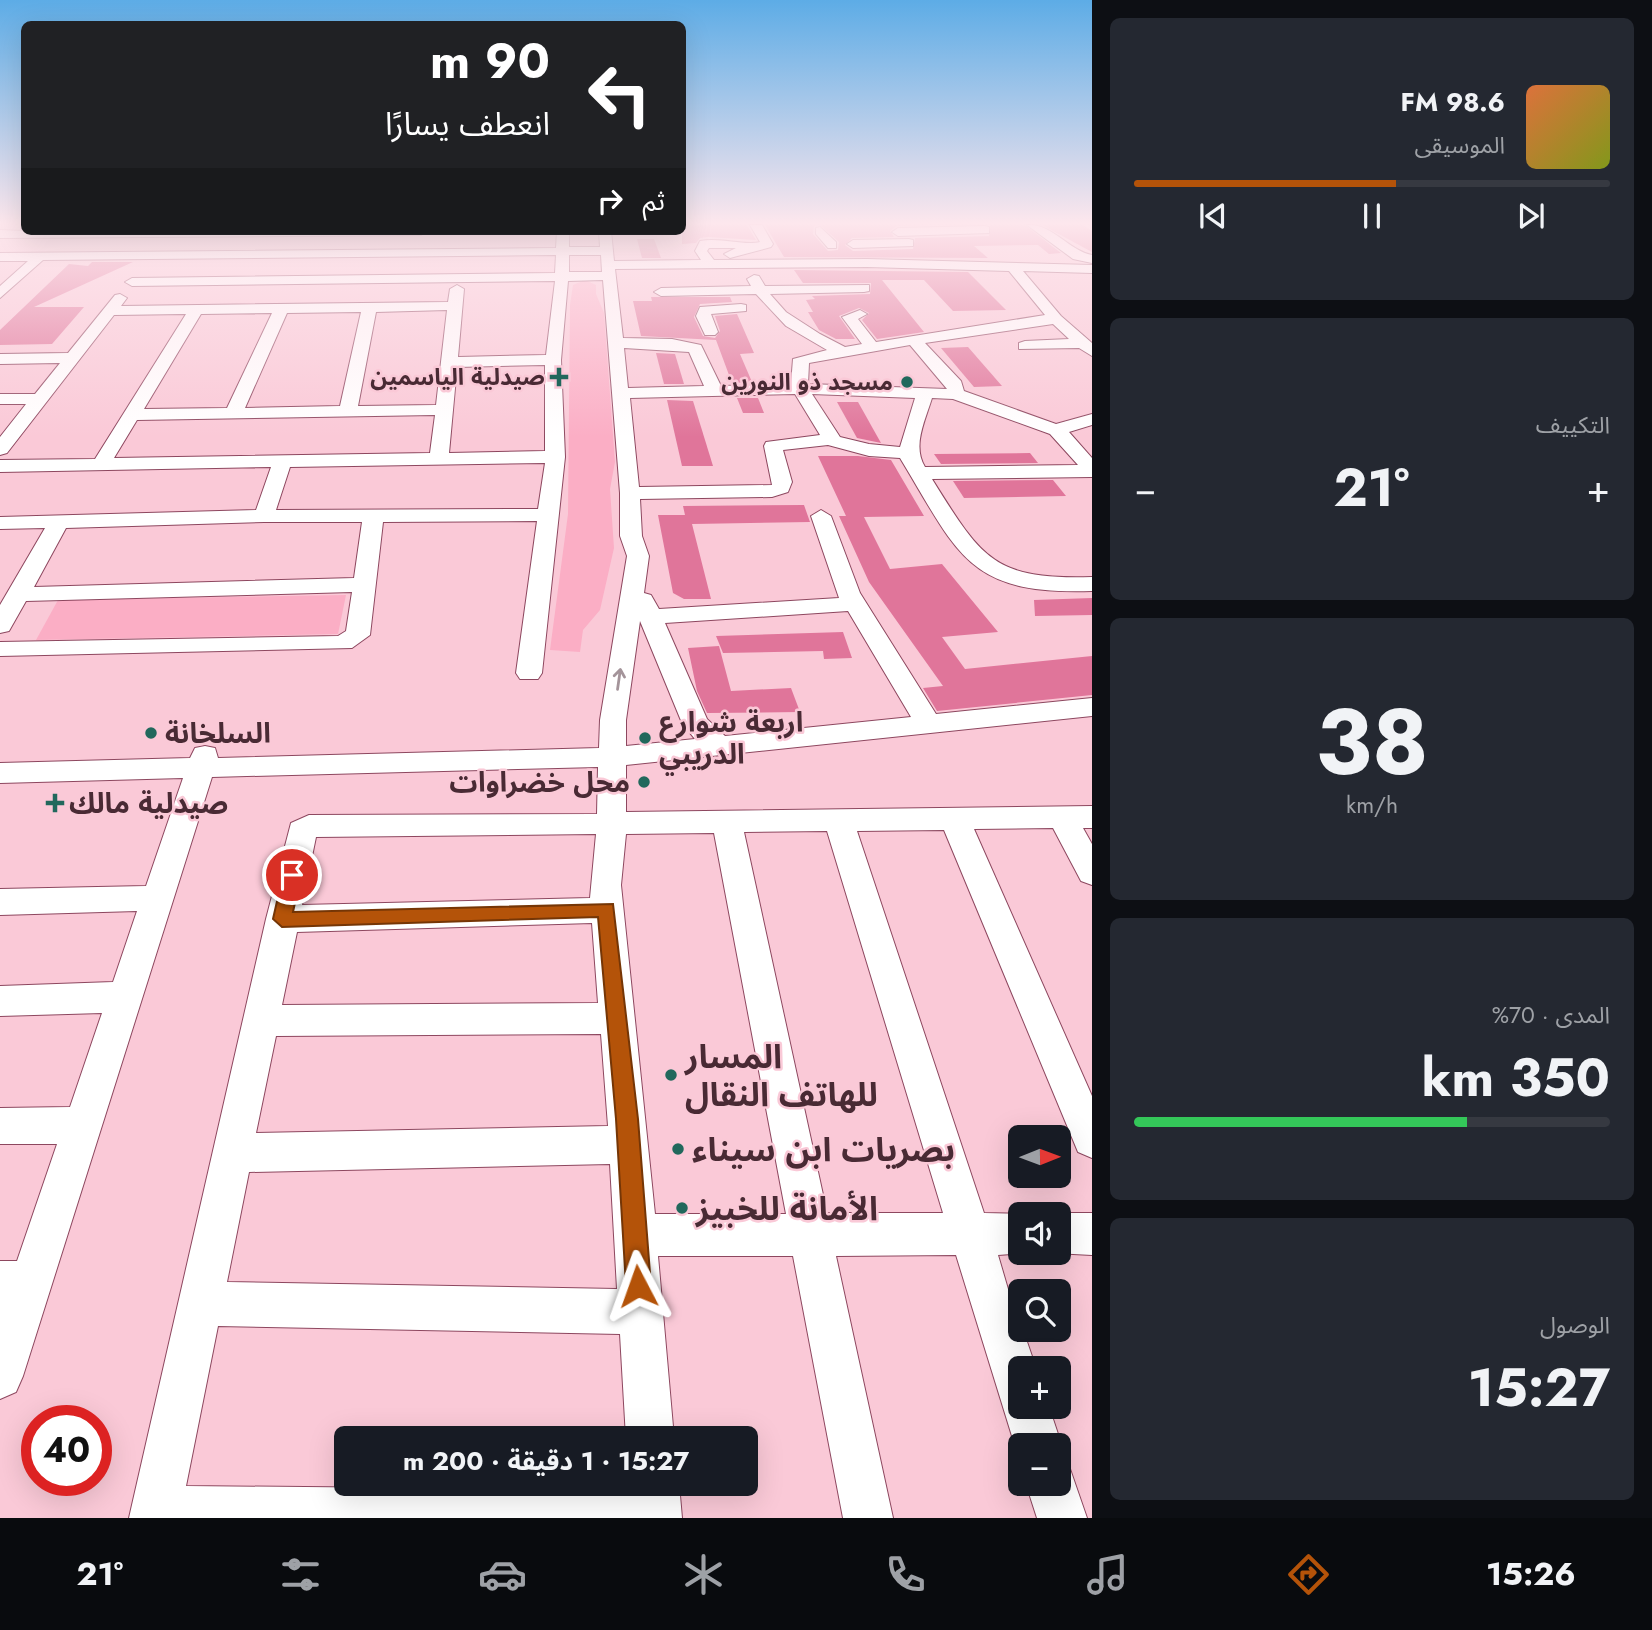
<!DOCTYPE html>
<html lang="ar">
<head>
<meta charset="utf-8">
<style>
	body { margin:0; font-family:Jost,"Noto Sans Arabic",sans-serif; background:#242831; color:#f1f3f6; direction:rtl; height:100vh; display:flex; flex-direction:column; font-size:26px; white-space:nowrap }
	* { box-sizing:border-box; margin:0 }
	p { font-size:23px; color:#9ea1a6 }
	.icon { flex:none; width:38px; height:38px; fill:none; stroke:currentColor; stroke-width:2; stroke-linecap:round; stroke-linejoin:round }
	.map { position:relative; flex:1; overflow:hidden; direction:ltr }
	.details { display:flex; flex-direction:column; gap:18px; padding:18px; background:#0d0f14; width:560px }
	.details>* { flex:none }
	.banner { position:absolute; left:21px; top:21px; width:665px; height:214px; border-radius:10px; box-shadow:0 7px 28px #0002; direction:rtl; background:#202124; color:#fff; overflow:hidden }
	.needle { width:46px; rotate:89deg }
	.controls { position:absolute; left:1008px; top:1125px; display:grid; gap:14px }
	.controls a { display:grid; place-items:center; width:63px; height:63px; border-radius:10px; background:#171b24; box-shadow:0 7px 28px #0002; font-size:35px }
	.speed { position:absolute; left:21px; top:1405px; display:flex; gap:14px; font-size:35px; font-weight:700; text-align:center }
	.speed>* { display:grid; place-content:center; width:91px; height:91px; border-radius:50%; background:#171b24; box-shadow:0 7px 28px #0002; line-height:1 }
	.speed .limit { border:10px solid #d22; background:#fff; color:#111 }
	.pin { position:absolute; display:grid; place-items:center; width:60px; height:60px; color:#fff; margin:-30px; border:4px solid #fff; border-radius:50%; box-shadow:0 2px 7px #0007 }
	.me { position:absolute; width:77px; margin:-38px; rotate:356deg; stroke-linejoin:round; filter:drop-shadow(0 0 5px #0008) }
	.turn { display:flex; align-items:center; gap:24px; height:147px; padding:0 21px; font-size:32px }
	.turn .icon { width:91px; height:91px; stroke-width:2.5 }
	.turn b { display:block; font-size:49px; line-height:60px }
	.then { display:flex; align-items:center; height:66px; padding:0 21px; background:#0003; gap:14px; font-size:26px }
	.big { font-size:52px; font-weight:700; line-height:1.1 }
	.details .card { flex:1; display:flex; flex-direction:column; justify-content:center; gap:10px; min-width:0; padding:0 24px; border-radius:10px; background:#242831 }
	.details .dial { align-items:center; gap:0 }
	.dial b { font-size:91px; line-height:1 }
	.song { display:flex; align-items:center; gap:21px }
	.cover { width:84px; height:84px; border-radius:10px; background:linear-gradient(135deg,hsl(20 70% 55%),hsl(70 70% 35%)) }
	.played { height:7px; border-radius:4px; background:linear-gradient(90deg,#b45309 55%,#363941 55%) }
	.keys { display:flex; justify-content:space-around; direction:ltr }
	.heat { display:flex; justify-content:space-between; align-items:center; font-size:38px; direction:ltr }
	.charge { height:10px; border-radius:5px; background:linear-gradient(90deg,#34c759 70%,#363941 0) }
	.trip { position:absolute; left:334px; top:1426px; width:424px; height:70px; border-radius:10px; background:#171b24; box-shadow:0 7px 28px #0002; font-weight:700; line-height:70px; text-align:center; direction:rtl }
	.dock { display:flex; height:112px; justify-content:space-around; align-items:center; background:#090b0e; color:#9ea1a6 }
	.dock .icon { width:49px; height:49px }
	.dock .current { color:#b45309 }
	.dock b { font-size:32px; color:#f1f3f6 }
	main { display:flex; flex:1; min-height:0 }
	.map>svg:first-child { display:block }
	.green { fill:#fbaec5 }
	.building { fill:#e0759a }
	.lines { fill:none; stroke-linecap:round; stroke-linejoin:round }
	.minor-casing { stroke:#8d475f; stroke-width:2 }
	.minor { fill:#fff; fill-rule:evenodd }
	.oneway { stroke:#a4949a }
	.route { fill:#b45309; stroke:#753606; stroke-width:2 }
	.poi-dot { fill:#21685c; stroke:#fac9d7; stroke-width:2.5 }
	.labels { text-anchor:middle; stroke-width:5; stroke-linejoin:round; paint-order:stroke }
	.far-poi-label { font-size:23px; font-weight:bold; fill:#492a34; stroke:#fac9d7; text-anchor:end }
	.poi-label { font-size:28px; font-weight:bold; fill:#492a34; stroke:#fac9d7; text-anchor:start }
	.near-poi-label { font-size:33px; font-weight:bold; fill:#492a34; stroke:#fac9d7; text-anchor:start }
</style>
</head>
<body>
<main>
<section class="details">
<div class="card">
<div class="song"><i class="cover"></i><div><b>98.6 FM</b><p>الموسيقى</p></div></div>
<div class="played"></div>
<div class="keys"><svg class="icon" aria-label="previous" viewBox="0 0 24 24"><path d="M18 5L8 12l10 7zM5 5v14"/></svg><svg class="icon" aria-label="pause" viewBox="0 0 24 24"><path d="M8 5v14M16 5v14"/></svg><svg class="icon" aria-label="next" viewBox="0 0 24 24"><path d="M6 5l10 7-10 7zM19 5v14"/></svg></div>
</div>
<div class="card"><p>التكييف</p>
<div class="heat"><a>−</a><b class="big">21°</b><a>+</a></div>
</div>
<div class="card dial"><b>38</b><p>km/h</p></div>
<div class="card"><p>المدى · 70%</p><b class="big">350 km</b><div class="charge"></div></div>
<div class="card"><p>الوصول</p><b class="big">15:27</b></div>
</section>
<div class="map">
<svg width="1092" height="1518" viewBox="0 0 1092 1518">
	<rect width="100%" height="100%" fill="#fac9d7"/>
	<!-- green -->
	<g class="green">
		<path d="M585 280 596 285V294L604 313 615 462 610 489 614 548 600 610 583 630 580 652 550 650 568 514 570 305 573 285Z"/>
		<path d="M346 595 338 634 36 640 58 600Z"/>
	</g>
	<!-- building -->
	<g class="building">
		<path d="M682 225H747L756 240 708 237 700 238 696 243 682 244Z"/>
		<path d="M765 225H819L814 226 813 234 828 251 838 250 839 242 820 225H929L897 226 890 231 894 237 852 238 845 245 853 251 913 249 915 238 989 236 990 225H1025L1061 253 1049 254 1038 245 974 246 988 258 784 257Z"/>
		<path d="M1042 225H1083L1092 231V252Z"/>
		<path d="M637 239H654L661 258H642Z"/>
		<path d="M92 262H133L34 307H84L52 344 0 345V330L69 264 88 266Z"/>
		<path d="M794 270 968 272 1006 310 953 311 924 280H882L924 332 877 339 862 320 869 313 859 308 839 316 855 339H836L819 330 808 312H813L806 300 815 299 812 296 870 294 871 283H803Z"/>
		<path d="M651 297H730L732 302 700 304 694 317 703 336 715 338 720 331 715 316 737 314 754 353 740 354 752 382 732 383 716 340 641 336 633 301H652Z"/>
		<path d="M968 347 1002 386 974 387 941 348Z"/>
		<path d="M656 353 675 354 684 384H664Z"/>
		<path d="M737 398H758L764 413H743Z"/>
		<path d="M667 400 693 401 713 466H682Z"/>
		<path d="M837 402H858L881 443 857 438Z"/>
		<path d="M1030 453 1038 463 941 464 934 454Z"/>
		<path d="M818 456H858L891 460 924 516 864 517 890 569 942 564 998 632 942 637 965 669 1092 656V695L937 711 923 688 943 686 869 582 839 516H846Z"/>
		<path d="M1053 480 1066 496 964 498 953 481Z"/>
		<path d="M804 505 810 522 692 524 711 599H684L673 593 658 515H685L683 506Z"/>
		<path d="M1092 598V615L1035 616 1034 600Z"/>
		<path d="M843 632 852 658 824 659 823 651 723 653 716 636Z"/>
		<path d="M719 646 731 691 791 688 800 712 707 713 697 691 688 648Z"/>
	</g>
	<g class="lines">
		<!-- minor casing -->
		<g class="minor-casing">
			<g id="minor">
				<path d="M750 225H762L773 244 771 247 730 258 724 254 736 248H709L707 251 714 260 867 259 1092 265V273L1023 271 1061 316 1092 343V356L1079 348 1019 349V343L1025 341 1069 339 1053 324 925 343 961 381 964 391 1056 424 1092 414V425L1069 432 1092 458V477L932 479C982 559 994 580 1092 577V591C967 595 959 555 900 458L869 456 828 445 783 450 792 482 788 492 772 497 640 499 642 536 649 556 644 593 651 595 659 609 839 598 811 516 821 510 831 516 860 593 936 714 1092 698V716L626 765V812L1092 806V828H1083L1092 844V885L1081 881 1053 828 974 829 1092 1096V1158L1078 1152 944 830 857 831 984 1213 1024 1214H1020V1253H1025L998 1255 1020 1330H1023L1036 1368H1020V1407H1049L1062 1446 1059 1454V1446H1020V1462L956 1255 836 1256 893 1518H843L793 1256H658L674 1438H626L620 1334 218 1326 186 1486 630 1490 629 1484H679L682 1518H129L266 919 291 823 309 815 597 814 598 767 212 777 23 1376 16 1392 0 1399V1261H17L57 1144H0V1108L70 1107 102 1013 0 1016V986L113 982 137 911 0 915V889L146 886 183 778 0 783V763L190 758 195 748 205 746 215 748 218 758 599 748 600 720 627 556 620 536V493L603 280 568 281 561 360 565 457 542 673 538 679H520L516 673 537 521 383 522 370 635 352 648 0 656V642L338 636 346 631 352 592 26 601 9 631 0 633V605L45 528 0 529V517L256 510 271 467 0 472V460L95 459 186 314 114 315 7 453 0 455V437L26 404H0V394H35L60 363 0 364V354L68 353 115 295 120 294 127 298 121 306 448 302 450 289 457 285 464 289 458 357 546 355 555 281 132 286 125 282 132 278 555 273 556 255 43 260 0 298V286L28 261H0V253L556 248 557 231H569V247H600L599 231H611L614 261 701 260 695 251 700 241C720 237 744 246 760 242ZM569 255H601L602 272H569ZM867 267 1009 271 1045 315 876 342 858 319 867 314 860 310 842 317 862 344 845 347 820 334 786 312 770 294 864 292 869 291V285L765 286 759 276 754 275 747 279 751 286 661 288 654 292 661 296 756 294 786 326 827 350 793 359 791 384 721 386 701 345 672 339 623 338 615 269ZM447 310 436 405 358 406 376 312ZM361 312 340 406 245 408 287 313ZM272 313 227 408 144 409 201 314ZM910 345 947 389 808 384 809 363ZM624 348 689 352 704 386 628 388ZM545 365V451L449 453 457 367ZM795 394 820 435 766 442 764 446 772 485 639 487 630 398ZM812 394 915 398 900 447 869 444 840 437ZM932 398 953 399 1050 434 1078 465 925 467C912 446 925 421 932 398ZM435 415 430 453 114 458 137 420ZM545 463 538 509 276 510 290 467ZM264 522H362L354 578 34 587 66 528ZM848 611 911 717 725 736 707 719 665 623ZM640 621 682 723 695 739 626 746V720ZM827 831 943 1213H827L744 832ZM714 833 786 1214H655L621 885 626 834ZM596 834 590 898 302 905 316 837ZM592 923 598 1003 282 1005 297 932ZM601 1034 608 1126 256 1133 276 1036ZM610 1164 617 1289 227 1282 249 1172Z"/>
				<path d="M1027 225C1052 223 1068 250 1092 255V263L1073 259Z"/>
				<path d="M985 226 989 227V233L898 236 892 232 898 228Z"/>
				<path d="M820 227 836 242V248H828L816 234V228Z"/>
				<path d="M0 230 24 231H427L421 235 0 238Z"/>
				<path d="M909 239 913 240V246L853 248 847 244 853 240Z"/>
				<path d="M741 304 746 305V311L711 314 718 332 715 335H705L696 316 700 307Z"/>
				<path d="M1059 1213H1092V1255L1054 1253H1059V1214H1055Z"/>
				<path d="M1059 1462 1069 1466 1087 1518H1037L1026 1484H1059Z"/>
			</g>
		</g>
		<!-- minor -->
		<use href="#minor" class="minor"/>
	</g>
	<!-- one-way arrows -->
	<defs><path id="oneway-shaft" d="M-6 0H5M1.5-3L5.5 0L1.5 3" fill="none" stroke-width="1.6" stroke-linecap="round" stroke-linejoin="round" transform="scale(1.75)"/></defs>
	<use class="oneway" href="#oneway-shaft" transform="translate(619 679) rotate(-82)"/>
	<!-- sky -->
	<linearGradient id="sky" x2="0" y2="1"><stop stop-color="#5dace6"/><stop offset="0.51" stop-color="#fde7ed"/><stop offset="1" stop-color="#fde7ed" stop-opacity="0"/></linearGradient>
	<rect width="1092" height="437" fill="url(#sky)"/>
	<!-- route -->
	<path class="route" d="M292 868 301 875 293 912 613 904 638 1119 651 1286 647 1295 638 1298 629 1295 626 1286 616 1119 598 917 282 927 273 919 283 875Z"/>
	<!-- markers -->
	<g class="poi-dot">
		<path d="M555.5 366.5h7v7h7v7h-7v7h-7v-7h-7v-7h7z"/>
		<circle cx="907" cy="382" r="7"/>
		<circle cx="151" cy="733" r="7"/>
		<circle cx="645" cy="738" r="7"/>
		<circle cx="644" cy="782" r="7"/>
		<path d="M51.5 792.5h7v7h7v7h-7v7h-7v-7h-7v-7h7z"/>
		<circle cx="671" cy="1075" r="7"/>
		<circle cx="678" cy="1149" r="7"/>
		<circle cx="682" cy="1208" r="7"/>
	</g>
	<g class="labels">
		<!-- far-poi labels -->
		<g class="far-poi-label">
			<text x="545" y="385">صيدلية الياسمين</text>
			<text x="893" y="390">مسجد ذو النورين</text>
		</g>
		<!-- poi labels -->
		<g class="poi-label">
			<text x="659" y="732">اربعة شوارع<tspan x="659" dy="32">الدريبي</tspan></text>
			<text x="165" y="743">السلخانة</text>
			<text x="630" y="792" text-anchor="end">محل خضراوات</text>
			<text x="69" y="813">صيدلية مالك</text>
		</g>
		<!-- near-poi labels -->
		<g class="near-poi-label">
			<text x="685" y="1068">المسار<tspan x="685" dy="38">للهاتف النقال</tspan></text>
			<text x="692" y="1161">بصريات ابن سيناء</text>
			<text x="696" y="1220">الأمانة للخبيز</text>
		</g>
	</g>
</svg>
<div class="controls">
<a><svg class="needle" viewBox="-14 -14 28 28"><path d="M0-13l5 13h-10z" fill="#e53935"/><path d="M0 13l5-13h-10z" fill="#9ea1a6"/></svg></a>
<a><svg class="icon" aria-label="sound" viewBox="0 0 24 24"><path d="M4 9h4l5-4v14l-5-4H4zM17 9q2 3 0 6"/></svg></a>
<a><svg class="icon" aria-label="search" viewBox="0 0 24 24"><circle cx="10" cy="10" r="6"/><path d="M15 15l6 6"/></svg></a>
<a>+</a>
<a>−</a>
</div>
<div class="speed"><div class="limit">40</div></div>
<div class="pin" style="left:292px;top:875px;background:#d93025"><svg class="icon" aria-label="arrive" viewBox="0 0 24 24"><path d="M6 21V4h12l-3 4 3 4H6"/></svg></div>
<svg class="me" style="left:638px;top:1286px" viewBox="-20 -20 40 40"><path d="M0-17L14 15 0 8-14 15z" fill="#b45309" stroke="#fff" stroke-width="4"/></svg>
<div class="trip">15:27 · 1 دقيقة · 200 m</div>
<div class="banner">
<div class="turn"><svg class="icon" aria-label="left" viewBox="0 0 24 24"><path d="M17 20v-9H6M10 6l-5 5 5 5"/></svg><div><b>90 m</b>انعطف يسارًا</div></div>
<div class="then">ثم<svg class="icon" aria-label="right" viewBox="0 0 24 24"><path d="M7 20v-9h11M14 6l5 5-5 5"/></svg></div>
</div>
</div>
</main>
<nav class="dock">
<b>15:26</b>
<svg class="icon current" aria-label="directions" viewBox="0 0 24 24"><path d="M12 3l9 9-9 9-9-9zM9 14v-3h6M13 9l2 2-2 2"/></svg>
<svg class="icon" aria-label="music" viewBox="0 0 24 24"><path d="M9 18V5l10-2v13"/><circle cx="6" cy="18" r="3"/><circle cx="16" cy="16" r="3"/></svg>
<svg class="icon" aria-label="phone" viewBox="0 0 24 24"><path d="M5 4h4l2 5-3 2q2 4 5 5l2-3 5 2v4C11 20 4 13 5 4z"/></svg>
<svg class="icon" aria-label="climate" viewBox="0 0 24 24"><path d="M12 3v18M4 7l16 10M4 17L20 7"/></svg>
<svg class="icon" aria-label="car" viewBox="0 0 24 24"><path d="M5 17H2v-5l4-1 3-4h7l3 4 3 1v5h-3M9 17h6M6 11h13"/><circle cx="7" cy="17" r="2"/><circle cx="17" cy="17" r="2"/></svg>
<svg class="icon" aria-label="filters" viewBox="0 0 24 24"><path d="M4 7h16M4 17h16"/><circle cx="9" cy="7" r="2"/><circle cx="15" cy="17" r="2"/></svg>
<b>21°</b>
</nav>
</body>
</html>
